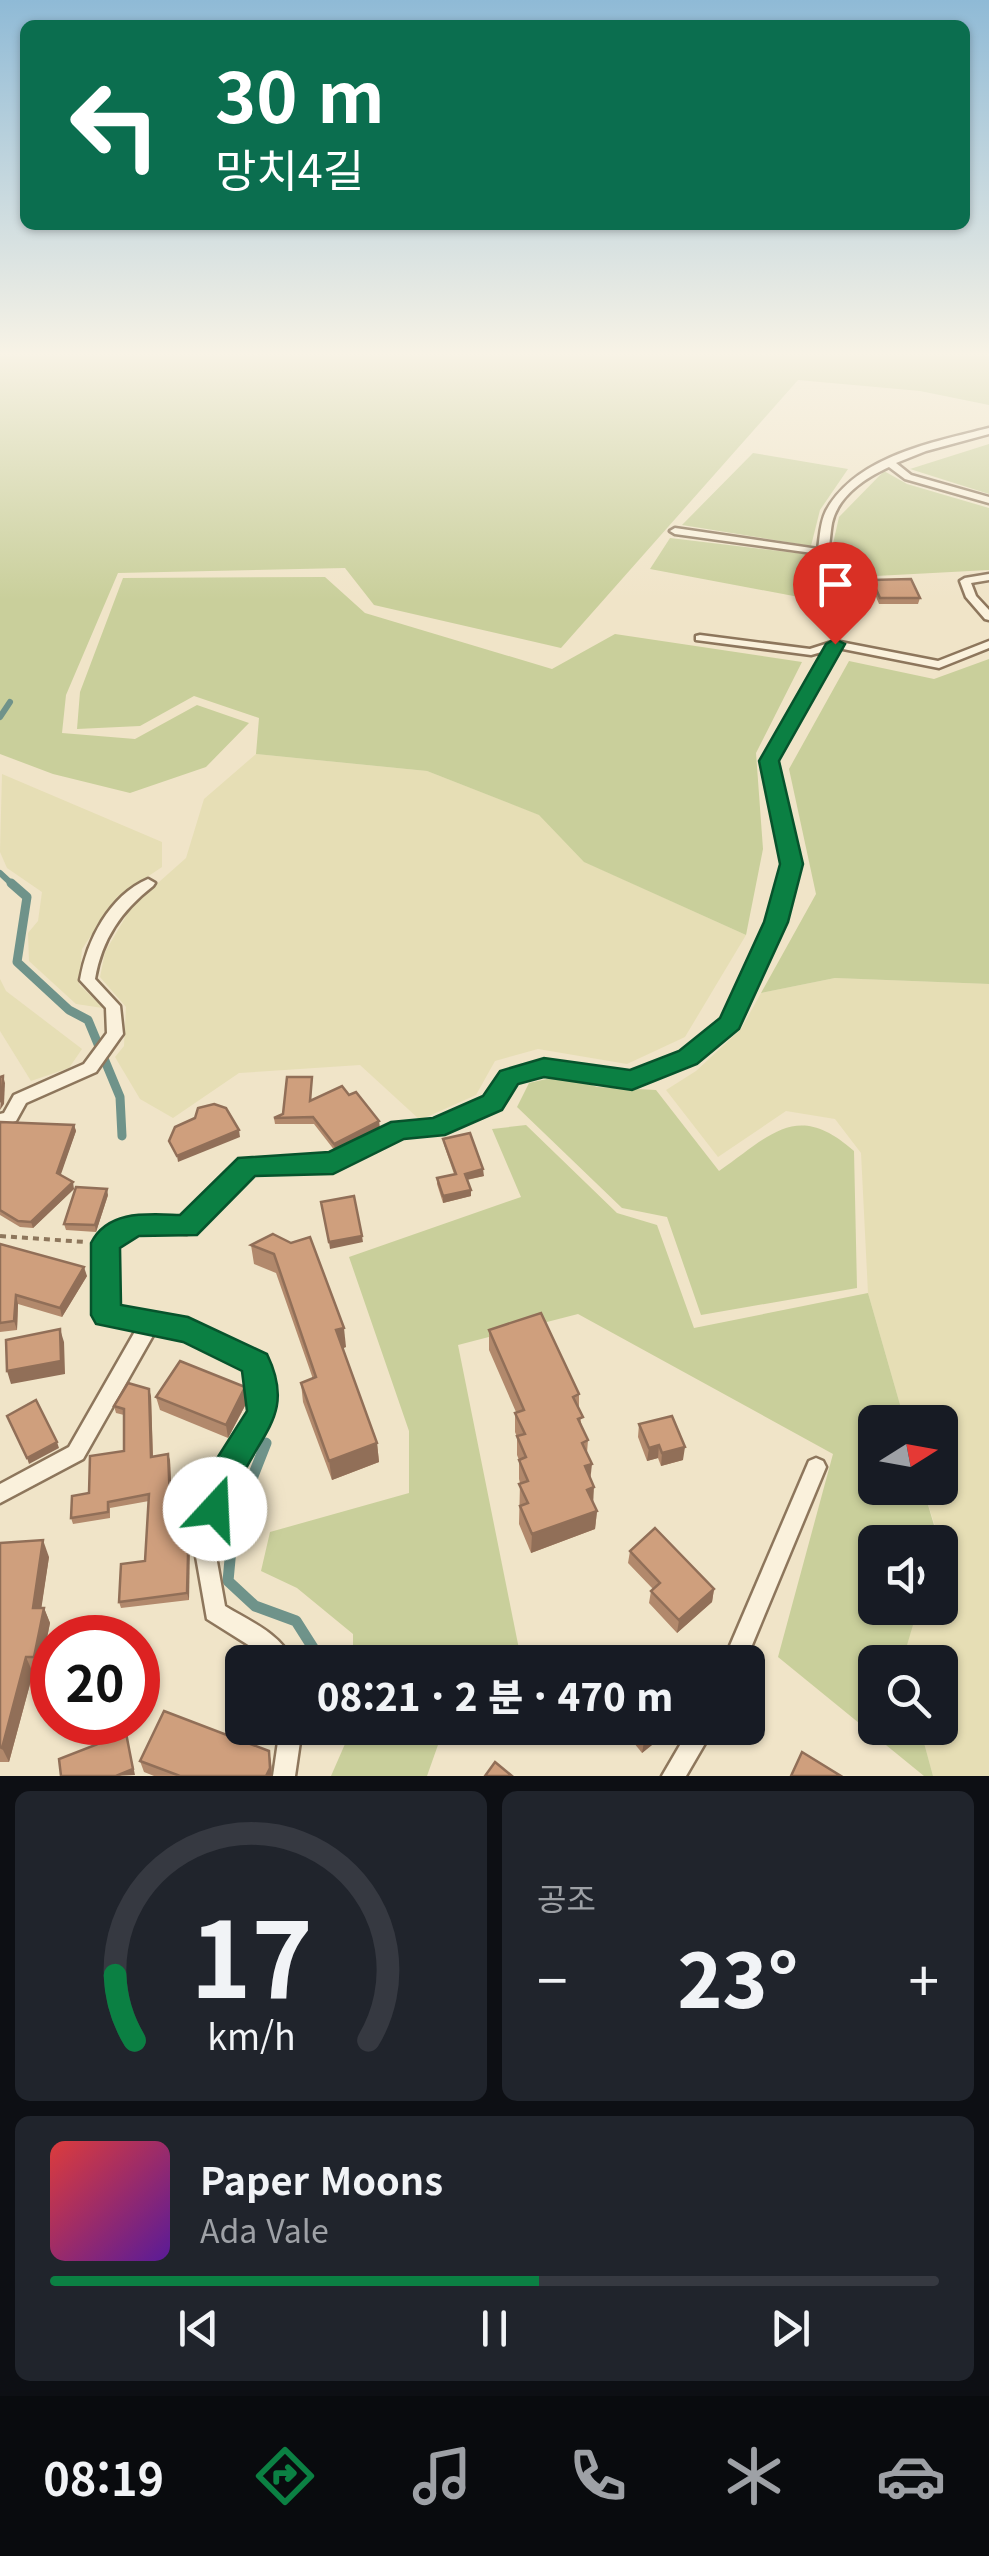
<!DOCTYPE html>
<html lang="ko">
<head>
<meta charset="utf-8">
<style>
	body { margin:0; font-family:Georgia,"Noto Sans KR",serif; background:#20242c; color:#f1f3f6; height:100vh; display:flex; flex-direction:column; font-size:38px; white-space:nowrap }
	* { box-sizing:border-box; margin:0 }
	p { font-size:32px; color:#9ea1a6 }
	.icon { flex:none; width:55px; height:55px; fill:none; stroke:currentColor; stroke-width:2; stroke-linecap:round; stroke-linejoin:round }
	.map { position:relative; height:1776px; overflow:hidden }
	.sheet { display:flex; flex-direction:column; gap:15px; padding:15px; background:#0d0f14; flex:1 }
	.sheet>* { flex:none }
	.hud { position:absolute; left:20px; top:20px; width:950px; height:210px; border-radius:15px; box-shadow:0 2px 8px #0004; background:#0b6e4f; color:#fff; overflow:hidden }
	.needle { width:65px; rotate:79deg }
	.buttons { position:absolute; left:858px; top:1405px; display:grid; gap:20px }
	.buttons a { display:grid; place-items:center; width:100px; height:100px; border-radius:15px; background:#171b24; box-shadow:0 2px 8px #0004; font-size:50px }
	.speed { position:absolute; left:30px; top:1615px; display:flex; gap:20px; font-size:50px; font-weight:700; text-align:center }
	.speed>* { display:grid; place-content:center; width:130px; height:130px; border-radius:50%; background:#171b24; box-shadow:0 2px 8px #0004; line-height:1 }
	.speed .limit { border:15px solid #d22; background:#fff; color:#111 }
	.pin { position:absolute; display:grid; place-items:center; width:85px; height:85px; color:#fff; margin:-102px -42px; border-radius:50% 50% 50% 0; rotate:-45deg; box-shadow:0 0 10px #0007 }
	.pin .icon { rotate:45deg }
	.me { position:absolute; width:110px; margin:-55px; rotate:20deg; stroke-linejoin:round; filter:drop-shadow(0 0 8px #0008) }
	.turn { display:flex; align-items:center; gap:35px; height:210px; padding:0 30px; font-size:45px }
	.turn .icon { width:130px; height:130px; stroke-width:2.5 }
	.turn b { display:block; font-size:70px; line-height:85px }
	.big { font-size:75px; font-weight:800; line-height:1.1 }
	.sheet .widget { flex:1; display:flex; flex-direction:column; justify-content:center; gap:15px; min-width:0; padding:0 35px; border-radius:15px; background:#20242c }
	.sheet .dial { align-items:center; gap:0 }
	.dial svg { height:260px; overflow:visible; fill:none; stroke:#363941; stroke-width:7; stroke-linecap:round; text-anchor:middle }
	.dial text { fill:#f1f3f6; stroke:none }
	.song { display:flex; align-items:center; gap:30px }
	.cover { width:120px; height:120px; border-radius:15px; background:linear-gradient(135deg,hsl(0 70% 55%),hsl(270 70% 35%)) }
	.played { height:10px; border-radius:5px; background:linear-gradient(90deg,#0b8043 55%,#363941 55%) }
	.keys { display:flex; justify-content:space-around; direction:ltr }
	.heat { display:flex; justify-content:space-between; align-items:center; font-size:55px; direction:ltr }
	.sheet .tiles { flex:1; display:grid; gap:15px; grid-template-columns:1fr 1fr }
	.widget:last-child { grid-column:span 2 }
	.trip { position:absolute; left:225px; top:1645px; width:540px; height:100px; border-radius:15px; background:#171b24; box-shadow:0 2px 8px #0004; font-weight:800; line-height:100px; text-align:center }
	.dock { display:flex; height:160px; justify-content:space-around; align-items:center; background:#090b0e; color:#9ea1a6 }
	.dock .icon { width:70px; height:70px }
	.dock .selected { color:#0b8043 }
	.dock b { font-size:45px; color:#f1f3f6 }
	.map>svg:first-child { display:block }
	.farmland { fill:#e6deb5 }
	.green { fill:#c9cf9b }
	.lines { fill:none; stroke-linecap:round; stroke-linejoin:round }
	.stream-far2 { stroke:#6f938a; stroke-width:6 }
	.stream-far1 { stroke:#6f938a; stroke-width:9 }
	.stream { stroke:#6f938a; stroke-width:11 }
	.lane-casing { stroke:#8d765c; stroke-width:5 }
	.path { stroke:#8d765c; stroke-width:4; stroke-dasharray:6 5; stroke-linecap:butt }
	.lane { fill:#faf1dc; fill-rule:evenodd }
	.wall { fill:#b2896c }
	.shaded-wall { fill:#916f58 }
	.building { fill:#cf9f7d; stroke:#916f58; stroke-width:2.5 }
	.route { fill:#0b8043; stroke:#07532c; stroke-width:2.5 }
</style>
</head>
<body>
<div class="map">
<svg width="989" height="1776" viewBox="0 0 989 1776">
	<rect width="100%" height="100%" fill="#f0e4c8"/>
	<!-- farmland -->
	<g class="farmland">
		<path d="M256 754 427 771 540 815 585 862 746 935 685 1037 627 1064 538 1049 495 1061 476 1095 420 1120 360 1065 239 1073 173 1118 140 1099 115 1057 124 1046 126 1007 100 977 105 952 132 906 186 858 204 799Z"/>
		<path d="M2 774 162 842V867L117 897 82 949 79 984 103 1008 76 1004 29 961 28 933 38 921 42 892 7 868 0 852Z"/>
		<path d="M835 978 989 984V1776H933L920 1728H940V1662H902L901 1658 918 1608H940V1542L923 1488H940V1422H905L868 1293 861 1153 835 1119 786 1111 718 1157 666 1090 696 1071 741 1029 761 993Z"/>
		<path d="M0 979 6 991 82 1049 69 1068 31 1081 0 1031Z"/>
	</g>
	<!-- green -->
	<g class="green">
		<path d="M0 352H989V405L920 391 798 380 561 648 374 605 345 568 118 573 66 695 62 733 135 739 197 705 249 723 206 767 130 793 53 774 0 754Z"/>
		<path d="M989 444V494L910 469Z"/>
		<path d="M753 453 848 469 820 510 811 546 682 525Z"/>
		<path d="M884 471 907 484 989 508V570L857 577 820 601 650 569 670 538 830 557 839 517Z"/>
		<path d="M325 577 365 613 552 669 615 634 802 662 756 753 763 849 746 935 584 862 539 815 427 771 256 754 259 718 194 696 140 726 77 729 80 692 123 578Z"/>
		<path d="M989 659V984L835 978 761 993 816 894 789 769 849 661 934 679Z"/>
		<path d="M564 1075 597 1087 656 1090 719 1171C771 1135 797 1100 854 1151L857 1288 701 1315 667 1217 622 1208 517 1107 529 1083Z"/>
		<path d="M526 1125 617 1213 657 1225 694 1328 868 1293 905 1422H875V1488H923L939 1542H875V1608H918L902 1662H875V1728H920L933 1776H924L778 1657 833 1454 578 1314 458 1345 520 1654 505 1662H353V1634L297 1588 261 1571 270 1532 409 1493V1431L349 1257 521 1197 492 1129Z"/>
		<path d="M352 1728H444L427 1776H331Z"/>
	</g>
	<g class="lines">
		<!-- stream-far2 -->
		<g class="stream-far2">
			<path d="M0 717 10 702"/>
			<path d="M0 873 14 886"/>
		</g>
		<!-- stream-far1 -->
		<path class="stream-far1" d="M11 883 27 897 17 962 69 1010 88 1020 120 1097 122 1136"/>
		<!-- stream -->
		<path class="stream" d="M266 1443 233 1527 228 1581 255 1606 296 1621 322 1662"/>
		<!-- lane casing -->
		<g class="lane-casing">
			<g id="lane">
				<path d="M989 428V434L926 451 896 463 911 475 989 497V503L905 479 889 467C865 478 838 496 832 523 830 534 830 545 827 555L675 534 670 531 675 528 818 549C820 537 820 523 826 511 856 456 934 442 989 428Z"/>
				<path d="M989 574V580L971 583 976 596 989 610V620L985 619 966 597 960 581 965 578Z"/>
				<path d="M700 635 810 649 835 641 938 661 989 641V648L939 668 838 648 775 761 799 864 783 921 738 1023 693 1061 632 1086 544 1073 515 1082 498 1107 436 1134 402 1135 339 1168 252 1172 193 1232 187 1234 138 1231 115 1246V1309L188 1322 263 1357 265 1363 273 1413 234 1476 214 1545 225 1606C249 1621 282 1634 293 1662H268L258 1651 207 1619 194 1545 215 1473 253 1412 247 1368 185 1337 155 1332 83 1459 0 1503V1484L69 1447 137 1328 100 1320 97 1315V1243L100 1238 135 1217 183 1220 242 1161 331 1157 394 1125 434 1122 486 1099 503 1074 544 1061 631 1074 683 1053 724 1020 769 921 785 864 763 761 825 651 811 655 696 640V636Z"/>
				<path d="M148 879 155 883 153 886C121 911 102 939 95 979L120 1006 123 1034 120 1038 96 1072 26 1103 16 1121 0 1126V1114L4 1113 14 1095 84 1064 107 1033 106 1008 80 980C87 940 109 896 148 879Z"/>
				<path d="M816 1458 823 1461 826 1467 745 1662H723L809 1461Z"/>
				<path d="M280 1728H302L295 1776H273Z"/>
				<path d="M690 1728H714L686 1776H662Z"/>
			</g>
		</g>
		<!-- path -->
		<path class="path" d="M0 1236 85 1242"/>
		<!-- lane -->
		<use href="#lane" class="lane"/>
	</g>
	<!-- wall -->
	<g class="wall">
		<path d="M872 580 920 598 918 604H879L871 585Z"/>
		<path d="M312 1077 311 1100 380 1128 335 1151 314 1124H275L274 1118 283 1114Z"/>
		<path d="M0 1122 74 1125 76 1131 60 1175 74 1189 33 1228 20 1227 0 1215Z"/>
		<path d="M443 1139 484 1176 467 1180 471 1196 443 1203 437 1184V1178L454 1174 444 1145Z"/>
		<path d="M108 1195 96 1232 66 1230 64 1224Z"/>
		<path d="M273 1234 346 1347 343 1348 377 1443 379 1462 332 1480 303 1402 301 1383 313 1379 276 1273 254 1264 251 1245Z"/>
		<path d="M0 1244 87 1276 62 1317 18 1304 17 1330 0 1332Z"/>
		<path d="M489 1330 579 1394V1408L582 1429 588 1440 587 1453 593 1503 597 1511 595 1529 531 1553 519 1524 520 1483 519 1479V1460L517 1455V1437L515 1432V1413L516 1412 489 1350Z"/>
		<path d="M245 1387 248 1400 228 1438 160 1410 156 1397Z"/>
		<path d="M151 1396 153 1457 170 1460 172 1521 189 1519 190 1525 189 1600 121 1608 119 1602 145 1561 149 1501 110 1508V1518L73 1524 71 1518 124 1451V1415L116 1413 114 1406Z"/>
		<path d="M639 1424 683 1460 661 1466 658 1458 647 1461 638 1437Z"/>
		<path d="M0 1543 49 1557 41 1608H44L50 1623 40 1672 33 1673 9 1762H0Z"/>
		<path d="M630 1551 714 1589 712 1602 677 1633 649 1603 651 1591 653 1589 628 1563Z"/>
		<path d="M622 1728H673L642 1753Z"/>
		<path d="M140 1761 271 1762 272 1776H154L144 1772Z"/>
	</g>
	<!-- shaded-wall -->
	<g class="shaded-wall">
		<path d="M3 1076 5 1083 4 1104 0 1110Z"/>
		<path d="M379 1121 380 1128 335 1151 334 1144Z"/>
		<path d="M74 1125 76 1131 59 1180 57 1173Z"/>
		<path d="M239 1130 240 1137 178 1162 177 1156Z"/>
		<path d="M483 1169 484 1176 465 1180V1174Z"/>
		<path d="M73 1182 74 1189 33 1228 31 1222Z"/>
		<path d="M107 1189 108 1195 96 1232 95 1225Z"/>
		<path d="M471 1190V1196L443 1203V1196Z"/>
		<path d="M362 1236 363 1242 330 1249 329 1242Z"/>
		<path d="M84 1267 87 1276 62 1317 60 1308Z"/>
		<path d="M16 1295 18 1304 17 1330 14 1321Z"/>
		<path d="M344 1328 346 1347 338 1350 336 1330Z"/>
		<path d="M60 1329 64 1342 65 1374 11 1384 7 1371Z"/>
		<path d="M245 1387 248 1400 228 1438 226 1425Z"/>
		<path d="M149 1389 151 1396 153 1463 151 1457Z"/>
		<path d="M57 1442 59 1448 29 1464 27 1458Z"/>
		<path d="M377 1443 379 1462 332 1480 329 1461Z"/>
		<path d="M659 1445 658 1458 647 1461 649 1448Z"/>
		<path d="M685 1447 683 1460 661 1466 662 1453Z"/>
		<path d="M168 1454 170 1460 173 1527 171 1521Z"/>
		<path d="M592 1464 590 1482 585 1466Z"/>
		<path d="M594 1487 593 1506 587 1490Z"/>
		<path d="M597 1511 595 1529 531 1553 532 1534Z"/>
		<path d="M189 1519 190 1525 189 1600 187 1593Z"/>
		<path d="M43 1540 49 1557 39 1624 33 1608Z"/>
		<path d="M714 1589 712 1602 677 1633 679 1620Z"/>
		<path d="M44 1608 50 1623 40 1672 34 1657Z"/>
		<path d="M26 1657 33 1673 9 1762 2 1748Z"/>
		<path d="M661 1728H673L642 1753 644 1742Z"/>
		<path d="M126 1733 135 1775 116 1776Z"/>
		<path d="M269 1751 271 1762 272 1776H266Z"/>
	</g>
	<!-- building -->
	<g class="building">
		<path d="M911 579 920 598H880L872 580Z"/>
		<path d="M3 1076 2 1098 0 1101V1077Z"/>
		<path d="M287 1077H312L310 1101 342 1086 349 1095 356 1092 379 1121 334 1144 313 1117 274 1118 283 1114Z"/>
		<path d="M214 1104 226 1108 239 1130 177 1156 169 1141 175 1127 195 1118 198 1108Z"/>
		<path d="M0 1122 74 1125 57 1173 73 1182 31 1222 18 1221 0 1210Z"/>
		<path d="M470 1133 483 1169 465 1174 471 1190 443 1196 437 1178 456 1174 443 1139Z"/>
		<path d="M76 1187 107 1189 95 1225 64 1224Z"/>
		<path d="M354 1196 362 1236 329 1242 321 1202Z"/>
		<path d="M273 1234 291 1243 310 1237 344 1328 336 1330 377 1443 329 1461 301 1383 316 1377 274 1254 251 1245Z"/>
		<path d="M0 1244 84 1267 60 1308 16 1295 14 1321 0 1323Z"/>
		<path d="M541 1313 579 1394 573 1397 583 1417 578 1419 588 1440 582 1443 592 1464 585 1466 594 1487 587 1490 597 1511 532 1534 520 1506 528 1503 519 1484 528 1481 519 1460 526 1457 517 1436 525 1434 515 1413 524 1410 489 1330Z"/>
		<path d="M60 1329 61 1361 7 1371 6 1340Z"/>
		<path d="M180 1361 245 1387 226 1425 156 1397Z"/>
		<path d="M128 1383 149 1389 151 1457 168 1454 171 1521 189 1519 187 1593 119 1602 121 1564 145 1561 149 1494 108 1502V1512L71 1518 72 1496 89 1493 90 1456 124 1451V1409L114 1406Z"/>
		<path d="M36 1400 57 1442 27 1458 7 1416Z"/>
		<path d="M672 1416 685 1447 662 1453 659 1445 649 1448 639 1424Z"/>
		<path d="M655 1528 714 1589 679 1620 651 1591 660 1583 630 1551Z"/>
		<path d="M43 1540 33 1608H44L34 1657H26L2 1748 0 1747V1543Z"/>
		<path d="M164 1711 269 1751 270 1768 266 1776H180L140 1761Z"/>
		<path d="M633 1728H661L644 1742Z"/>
		<path d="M126 1733 133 1769 116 1776H61L59 1759Z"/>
		<path d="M802 1752 841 1776H791Z"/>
		<path d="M495 1762 512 1776H485Z"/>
	</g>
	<!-- sky -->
	<linearGradient id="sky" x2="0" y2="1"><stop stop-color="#8fbad6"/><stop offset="0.59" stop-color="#f8f3e6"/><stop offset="1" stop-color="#f8f3e6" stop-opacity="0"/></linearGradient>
	<rect width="989" height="600" fill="url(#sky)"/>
	<!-- route -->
	<path class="route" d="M835 639 845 644 779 761 803 864 788 922 739 1029 697 1064 632 1090 544 1077 518 1084 502 1110 445 1135 404 1139 333 1174 255 1176 197 1235 139 1236 120 1248 121 1305 188 1317 267 1354C294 1410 265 1429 242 1476 235 1490 233 1506 227 1520L215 1525 203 1520 198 1509 214 1463 247 1411 242 1371 183 1342 96 1324 91 1315V1243C108 1209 149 1214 180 1215L238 1158 329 1152 391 1122 433 1118 483 1096 500 1071 544 1058 630 1070 679 1051 720 1018 764 922 780 864 759 761 826 644Z"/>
</svg>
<div class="buttons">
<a><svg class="needle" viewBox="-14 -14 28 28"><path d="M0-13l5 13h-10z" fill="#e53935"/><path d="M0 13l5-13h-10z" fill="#9ea1a6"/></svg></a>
<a><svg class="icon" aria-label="sound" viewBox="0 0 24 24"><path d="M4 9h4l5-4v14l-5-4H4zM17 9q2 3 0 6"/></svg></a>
<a><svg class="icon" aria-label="search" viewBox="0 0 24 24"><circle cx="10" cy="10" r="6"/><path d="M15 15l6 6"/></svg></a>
</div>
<div class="speed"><div class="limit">20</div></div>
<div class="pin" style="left:835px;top:644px;background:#d93025"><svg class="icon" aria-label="arrive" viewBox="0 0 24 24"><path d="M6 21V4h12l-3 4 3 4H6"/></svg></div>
<svg class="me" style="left:215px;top:1509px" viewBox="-20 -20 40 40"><circle r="19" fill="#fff"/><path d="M0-13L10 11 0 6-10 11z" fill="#0b8043"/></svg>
<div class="trip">08:21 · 2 분 · 470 m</div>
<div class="hud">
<div class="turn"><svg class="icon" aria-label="left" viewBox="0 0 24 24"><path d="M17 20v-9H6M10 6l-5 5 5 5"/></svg><div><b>30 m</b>망치4길</div></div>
</div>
</div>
<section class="sheet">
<div class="tiles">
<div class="widget dial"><svg viewBox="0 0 100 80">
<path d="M14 69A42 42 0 1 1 86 69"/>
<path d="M14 69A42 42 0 0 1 8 49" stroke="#0b8043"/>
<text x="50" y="56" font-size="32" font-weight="700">17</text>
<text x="50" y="72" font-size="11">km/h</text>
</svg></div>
<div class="widget"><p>공조</p>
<div class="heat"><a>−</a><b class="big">23°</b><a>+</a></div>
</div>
<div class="widget">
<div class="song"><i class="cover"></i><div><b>Paper Moons</b><p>Ada Vale</p></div></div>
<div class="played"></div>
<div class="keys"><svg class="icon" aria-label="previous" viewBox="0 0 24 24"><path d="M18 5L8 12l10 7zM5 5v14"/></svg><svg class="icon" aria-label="pause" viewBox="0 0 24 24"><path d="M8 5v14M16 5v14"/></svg><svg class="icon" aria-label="next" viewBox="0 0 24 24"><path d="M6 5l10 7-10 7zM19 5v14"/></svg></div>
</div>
</div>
</section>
<nav class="dock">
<b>08:19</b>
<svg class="icon selected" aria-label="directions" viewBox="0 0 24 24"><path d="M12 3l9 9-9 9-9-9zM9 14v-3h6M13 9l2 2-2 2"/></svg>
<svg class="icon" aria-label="music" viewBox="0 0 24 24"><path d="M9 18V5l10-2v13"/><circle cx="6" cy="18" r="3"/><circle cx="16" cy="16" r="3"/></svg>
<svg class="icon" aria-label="phone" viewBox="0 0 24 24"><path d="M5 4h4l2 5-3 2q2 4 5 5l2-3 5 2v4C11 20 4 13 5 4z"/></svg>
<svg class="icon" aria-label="climate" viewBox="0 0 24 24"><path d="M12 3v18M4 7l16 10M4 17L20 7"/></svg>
<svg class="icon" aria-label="car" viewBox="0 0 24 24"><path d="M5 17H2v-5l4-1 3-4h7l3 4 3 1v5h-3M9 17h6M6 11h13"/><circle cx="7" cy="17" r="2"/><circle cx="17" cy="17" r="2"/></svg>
</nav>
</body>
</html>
